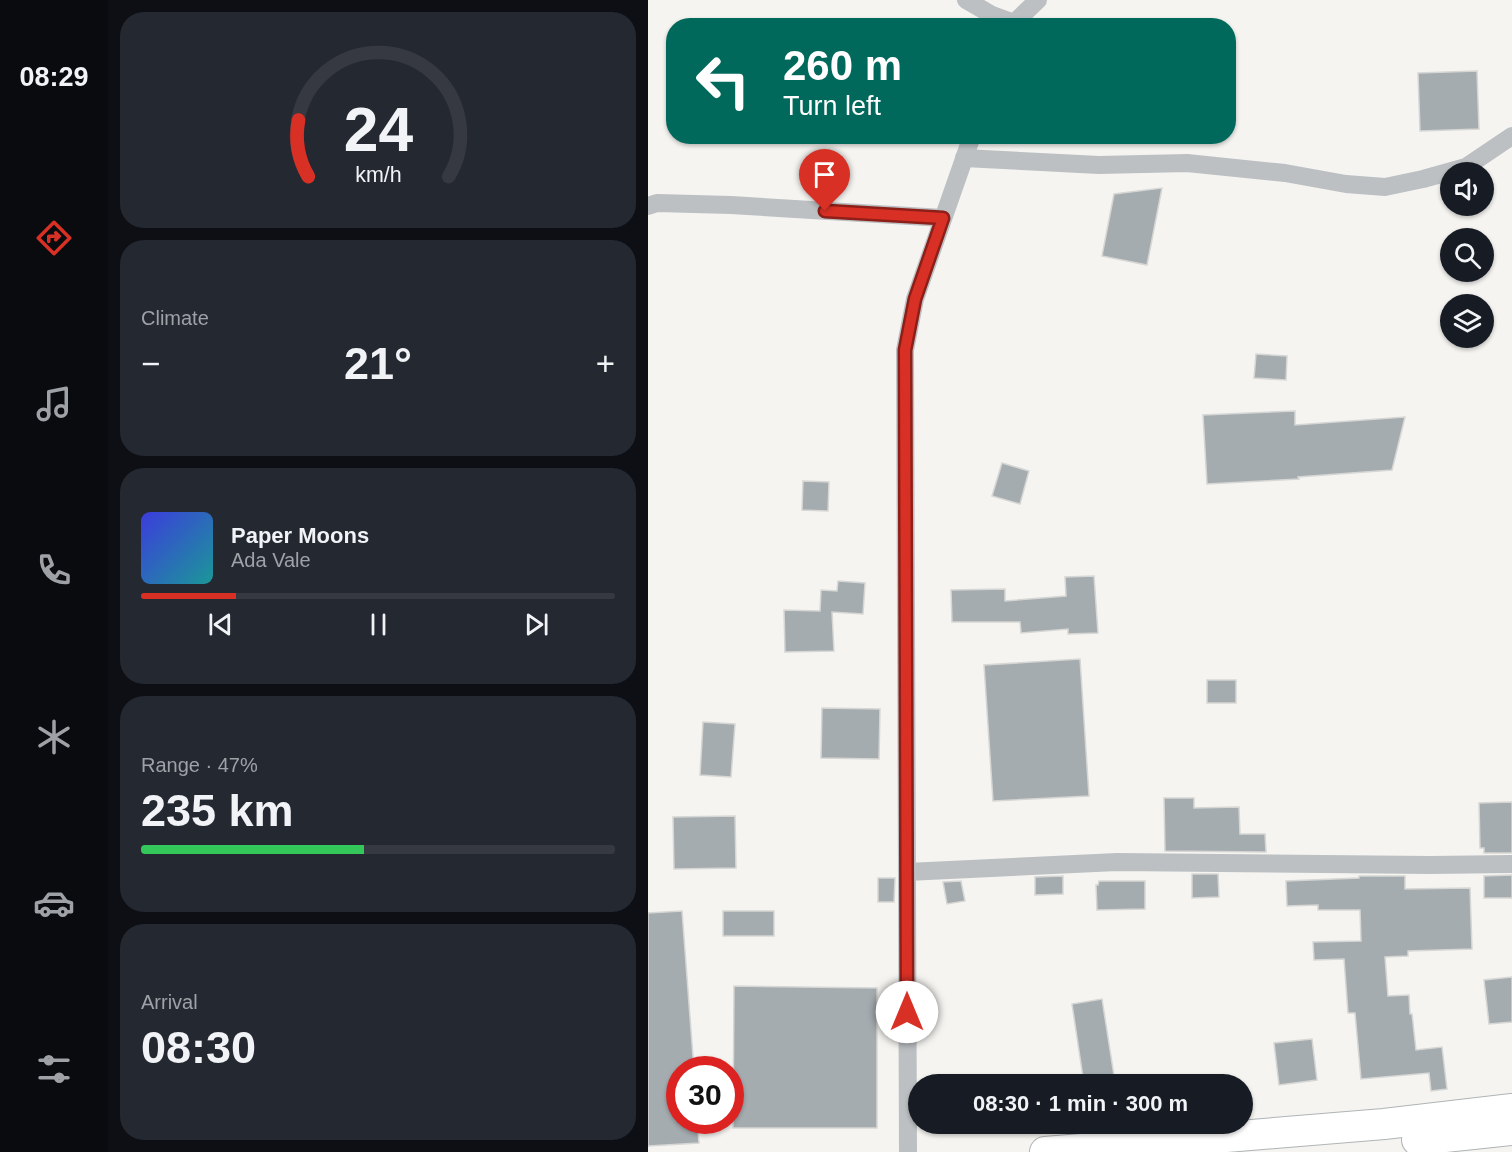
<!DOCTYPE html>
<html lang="en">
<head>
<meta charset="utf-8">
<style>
	body { margin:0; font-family:Helvetica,sans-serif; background:#242831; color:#f1f3f6; height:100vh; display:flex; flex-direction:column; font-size:22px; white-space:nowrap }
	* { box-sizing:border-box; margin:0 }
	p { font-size:20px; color:#9ea1a6 }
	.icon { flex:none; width:33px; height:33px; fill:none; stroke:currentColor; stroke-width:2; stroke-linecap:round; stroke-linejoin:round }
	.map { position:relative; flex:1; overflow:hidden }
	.sheet { display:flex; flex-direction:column; gap:12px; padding:12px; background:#0d0f14; width:540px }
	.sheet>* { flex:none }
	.banner { position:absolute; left:18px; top:18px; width:570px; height:126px; border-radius:24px; box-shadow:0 2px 4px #0004; background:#00695c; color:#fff; overflow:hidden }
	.controls { position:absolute; left:792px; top:162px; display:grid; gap:12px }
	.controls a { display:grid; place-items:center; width:54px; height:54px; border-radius:50%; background:#171b24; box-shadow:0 2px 4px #0004; font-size:30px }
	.speed { position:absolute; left:18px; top:1056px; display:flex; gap:12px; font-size:30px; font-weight:700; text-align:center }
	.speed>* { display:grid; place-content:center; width:78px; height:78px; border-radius:50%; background:#171b24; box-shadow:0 2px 4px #0004; line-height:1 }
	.speed .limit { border:9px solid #d22; background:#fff; color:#111 }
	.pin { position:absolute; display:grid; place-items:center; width:51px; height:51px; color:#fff; margin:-62px -26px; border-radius:50% 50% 50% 0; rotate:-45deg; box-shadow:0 0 6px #0007 }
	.pin .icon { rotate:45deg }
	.me { position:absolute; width:66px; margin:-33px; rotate:0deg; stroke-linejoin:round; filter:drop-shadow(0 0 4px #0008) }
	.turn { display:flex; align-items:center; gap:21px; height:126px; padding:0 18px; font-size:27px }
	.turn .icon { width:78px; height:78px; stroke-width:2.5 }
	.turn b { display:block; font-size:42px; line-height:51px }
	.big { font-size:45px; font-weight:600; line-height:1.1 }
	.sheet .card { flex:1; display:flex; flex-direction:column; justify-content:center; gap:9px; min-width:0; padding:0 21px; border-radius:24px; background:#242831 }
	.sheet .dial { align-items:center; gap:0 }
	.dial svg { height:156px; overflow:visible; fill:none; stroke:#363941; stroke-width:7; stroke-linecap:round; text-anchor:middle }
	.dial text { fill:#f1f3f6; stroke:none }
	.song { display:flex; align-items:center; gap:18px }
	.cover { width:72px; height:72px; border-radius:9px; background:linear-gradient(135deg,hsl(240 70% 55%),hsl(180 70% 35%)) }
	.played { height:6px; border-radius:3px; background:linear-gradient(90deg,#d93025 20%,#363941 20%) }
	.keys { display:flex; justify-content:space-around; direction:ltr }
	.heat { display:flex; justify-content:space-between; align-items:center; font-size:33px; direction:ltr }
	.charge { height:9px; border-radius:4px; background:linear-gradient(90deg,#34c759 47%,#363941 0) }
	.trip { position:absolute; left:260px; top:1074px; width:345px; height:60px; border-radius:30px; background:#171b24; box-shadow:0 2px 4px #0004; font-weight:600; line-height:60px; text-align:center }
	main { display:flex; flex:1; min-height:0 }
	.menu { display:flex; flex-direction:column; width:108px; justify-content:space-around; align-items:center; background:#090b0e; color:#9ea1a6 }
	.menu .icon { width:42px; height:42px }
	.menu .on { color:#d93025 }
	.menu b { font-size:27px; color:#f1f3f6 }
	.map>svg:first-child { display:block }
	.building { fill:#a4acb0; stroke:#d6d6d4; stroke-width:1.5 }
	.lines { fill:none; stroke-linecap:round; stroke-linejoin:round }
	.trunk-casing { stroke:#afb4b6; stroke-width:32 }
	.minor { stroke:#bcc0c3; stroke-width:18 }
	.trunk { stroke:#fff; stroke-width:30 }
	.route-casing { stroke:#8d1f18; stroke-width:15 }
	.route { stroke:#d93025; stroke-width:10 }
</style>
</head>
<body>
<main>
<nav class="menu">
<b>08:29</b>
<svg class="icon on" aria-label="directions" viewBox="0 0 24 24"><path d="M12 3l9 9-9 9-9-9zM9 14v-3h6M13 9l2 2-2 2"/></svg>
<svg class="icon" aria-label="music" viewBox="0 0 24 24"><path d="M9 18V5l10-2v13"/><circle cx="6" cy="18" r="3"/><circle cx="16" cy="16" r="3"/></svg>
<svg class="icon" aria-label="phone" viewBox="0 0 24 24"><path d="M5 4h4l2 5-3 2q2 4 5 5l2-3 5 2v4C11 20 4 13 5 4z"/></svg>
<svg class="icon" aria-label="climate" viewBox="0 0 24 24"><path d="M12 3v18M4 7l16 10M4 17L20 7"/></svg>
<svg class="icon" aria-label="car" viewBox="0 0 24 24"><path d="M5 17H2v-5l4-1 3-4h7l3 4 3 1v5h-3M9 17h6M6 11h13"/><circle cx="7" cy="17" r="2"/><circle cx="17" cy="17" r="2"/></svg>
<svg class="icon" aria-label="filters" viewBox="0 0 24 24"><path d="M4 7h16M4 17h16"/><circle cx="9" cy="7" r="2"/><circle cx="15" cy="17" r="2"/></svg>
</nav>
<section class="sheet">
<div class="card dial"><svg viewBox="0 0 100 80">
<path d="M14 69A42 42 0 1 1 86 69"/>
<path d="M14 69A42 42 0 0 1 9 40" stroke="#d93025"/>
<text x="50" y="56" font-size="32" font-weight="700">24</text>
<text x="50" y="72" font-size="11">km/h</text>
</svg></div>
<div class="card"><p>Climate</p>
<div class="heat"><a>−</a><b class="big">21°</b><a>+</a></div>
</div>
<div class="card">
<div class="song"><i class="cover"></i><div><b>Paper Moons</b><p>Ada Vale</p></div></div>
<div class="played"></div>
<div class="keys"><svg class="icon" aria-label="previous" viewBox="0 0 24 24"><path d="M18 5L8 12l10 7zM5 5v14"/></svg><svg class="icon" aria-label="pause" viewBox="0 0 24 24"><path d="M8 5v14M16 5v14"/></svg><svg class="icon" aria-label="next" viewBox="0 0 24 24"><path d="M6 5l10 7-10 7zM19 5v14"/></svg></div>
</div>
<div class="card"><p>Range · 47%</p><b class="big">235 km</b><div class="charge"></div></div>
<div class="card"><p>Arrival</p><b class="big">08:30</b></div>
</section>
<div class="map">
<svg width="864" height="1152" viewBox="0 0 864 1152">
	<rect width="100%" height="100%" fill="#f5f4f1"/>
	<!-- building -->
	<g class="building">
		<path d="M829 71 831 129 772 131 770 73Z"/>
		<path d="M514 188 499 265 454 256 466 194Z"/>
		<path d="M608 354 639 356 638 380 606 378Z"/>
		<path d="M647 411V425L757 417 744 470 650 477 651 479 559 484 555 415Z"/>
		<path d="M354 463 381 471 372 504 344 496Z"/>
		<path d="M155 481 181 482 180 511 154 510Z"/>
		<path d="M446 576 450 633 420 634V629L373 633 372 622H304L303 590 357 589V601L418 596 417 577Z"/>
		<path d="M190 581 217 583 215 614 184 612 186 651 137 652 136 610 172 611 173 590 189 591Z"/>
		<path d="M432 659 441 796 345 801 336 665Z"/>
		<rect x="559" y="680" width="29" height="23"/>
		<path d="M174 708 232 709 231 759 173 758Z"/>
		<path d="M55 722 87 724 83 777 52 775Z"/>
		<path d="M516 798H546V808L591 807 592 834H617L618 852 517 851Z"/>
		<path d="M864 802V853H836V848H832L831 803Z"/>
		<path d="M87 816 88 868 26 869 25 817Z"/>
		<path d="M544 874H570L571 897 544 898Z"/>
		<path d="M864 875V898H836V876Z"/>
		<path d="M415 876V894L387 895V877Z"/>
		<path d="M711 876H757V889L822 888 824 949 760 951V956L737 957 740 996 761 995 762 1014H764L768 1050 794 1047 799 1089 783 1091 781 1073 713 1079 707 1013H700L696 959 666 960 665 942 713 941 712 910H670V905L639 906 638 881 711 878Z"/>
		<path d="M230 878H247L246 902H230Z"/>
		<path d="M313 881 317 901 299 904 295 882Z"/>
		<path d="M451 881H497V909L449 910 448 885H450Z"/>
		<path d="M34 911 46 1070H32V1120H49L51 1143 0 1146V913Z"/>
		<rect x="75" y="911" width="51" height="25"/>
		<path d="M864 977V1022L841 1024 836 980Z"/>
		<path d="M86 986 229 988V1128H85Z"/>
		<path d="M454 999 467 1082 449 1084H436L424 1004Z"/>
		<path d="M664 1039 669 1080 631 1085 626 1043Z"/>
	</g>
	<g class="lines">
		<!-- trunk casing -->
		<g class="trunk-casing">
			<g id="trunk">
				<path d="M769 1140 864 1130"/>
				<path d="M397 1152 736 1124 864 1109"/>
			</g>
		</g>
		<!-- minor -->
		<g class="minor">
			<path d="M318 0 344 15 366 23"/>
			<path d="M365 26 366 23 390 0"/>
			<path d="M316 158 451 165 539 163 637 173 698 184 737 187 775 179 818 167 864 136"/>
			<path d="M0 206 9 203 83 205 295 218"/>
			<path d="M259 872 469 862 781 865 864 864"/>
			<path d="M260 1152 257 350 267 299 324 136"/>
		</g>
		<!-- trunk -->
		<use href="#trunk" class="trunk"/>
	</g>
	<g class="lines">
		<!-- route casing -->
		<g class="route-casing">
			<path id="route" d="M177 211 295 218 267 299 257 350 259 1012"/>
		</g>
		<!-- route -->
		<use href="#route" class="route"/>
	</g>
</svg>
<div class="controls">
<a><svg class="icon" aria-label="sound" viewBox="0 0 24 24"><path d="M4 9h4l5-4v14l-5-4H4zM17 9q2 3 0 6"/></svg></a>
<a><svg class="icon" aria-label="search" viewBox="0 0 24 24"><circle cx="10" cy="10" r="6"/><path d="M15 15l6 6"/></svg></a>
<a><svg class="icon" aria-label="layers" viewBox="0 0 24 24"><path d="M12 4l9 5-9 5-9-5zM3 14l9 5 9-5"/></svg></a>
</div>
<div class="speed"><div class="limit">30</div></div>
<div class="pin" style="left:177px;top:211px;background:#d93025"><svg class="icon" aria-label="arrive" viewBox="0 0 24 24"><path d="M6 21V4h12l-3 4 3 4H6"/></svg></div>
<svg class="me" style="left:259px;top:1012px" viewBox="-20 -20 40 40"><circle r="19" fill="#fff"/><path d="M0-13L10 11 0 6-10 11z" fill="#d93025"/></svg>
<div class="trip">08:30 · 1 min · 300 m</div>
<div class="banner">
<div class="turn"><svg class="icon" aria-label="left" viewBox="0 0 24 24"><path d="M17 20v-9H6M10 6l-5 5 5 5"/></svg><div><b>260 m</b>Turn left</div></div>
</div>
</div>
</main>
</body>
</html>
